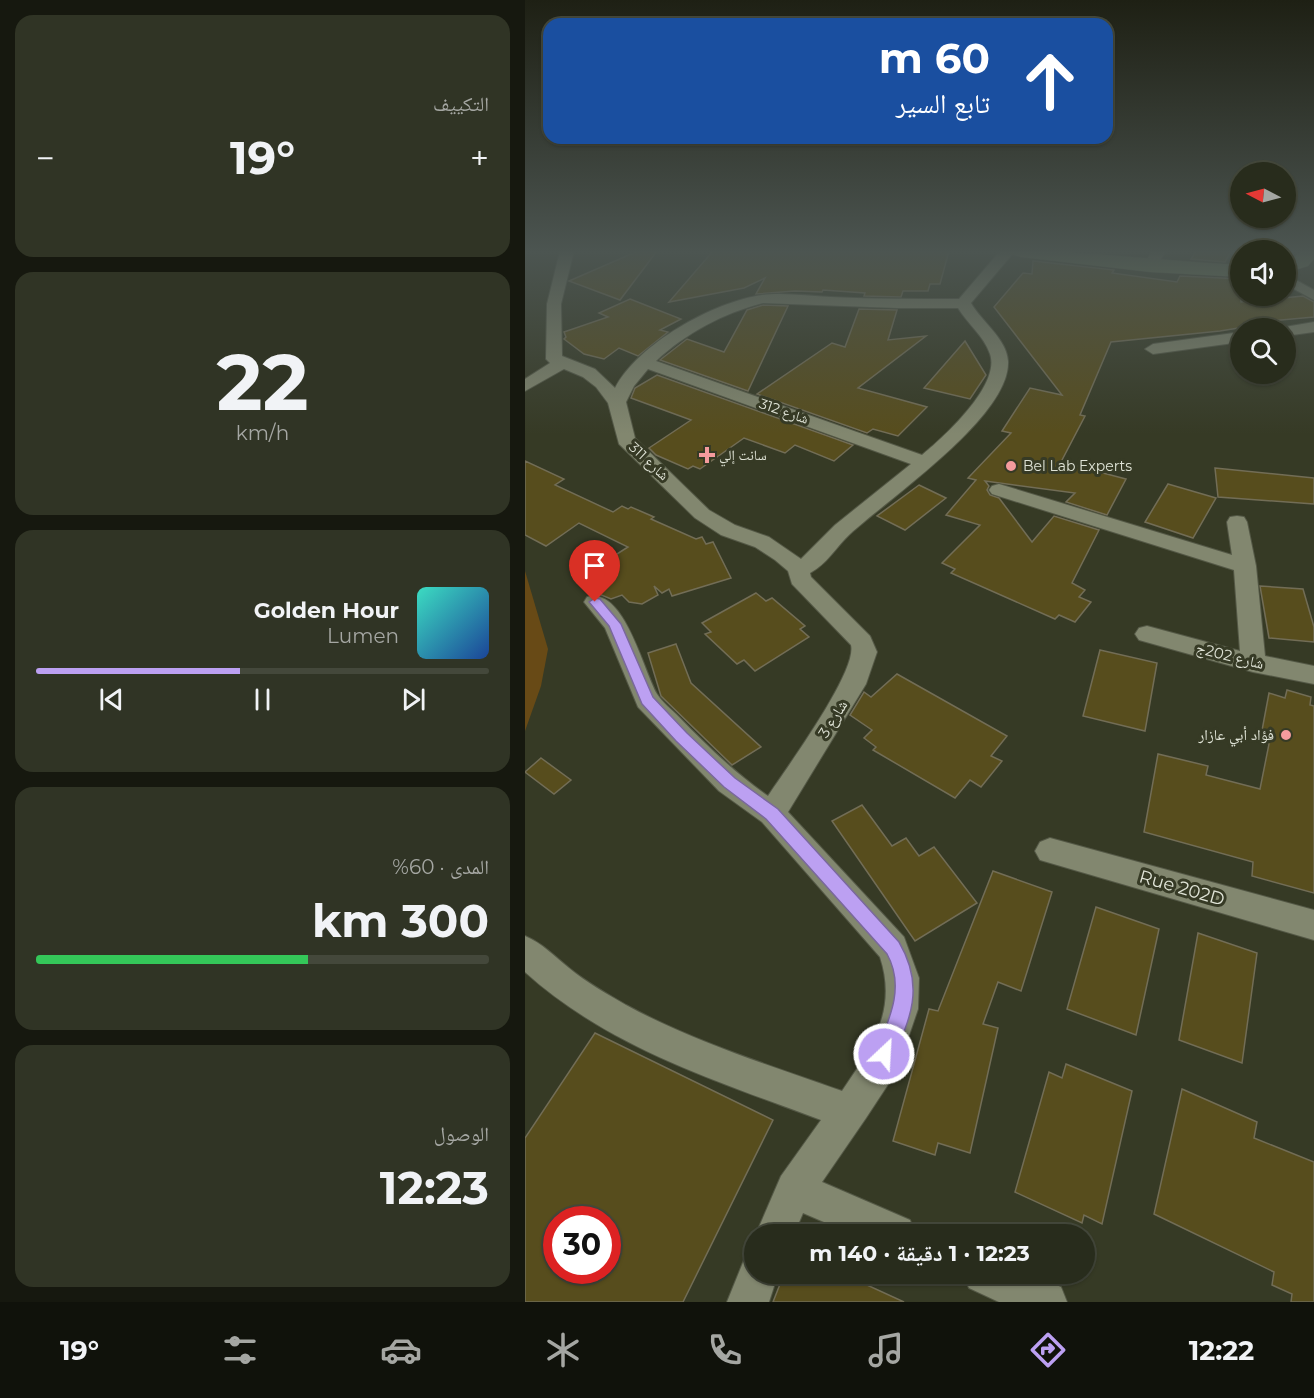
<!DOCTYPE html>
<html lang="ar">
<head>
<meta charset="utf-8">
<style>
	body { margin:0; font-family:Montserrat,"Noto Naskh Arabic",sans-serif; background:#303425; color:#f1f3f6; direction:rtl; height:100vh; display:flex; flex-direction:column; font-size:22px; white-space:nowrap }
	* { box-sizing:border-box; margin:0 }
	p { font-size:20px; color:#a5a7a3 }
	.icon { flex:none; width:33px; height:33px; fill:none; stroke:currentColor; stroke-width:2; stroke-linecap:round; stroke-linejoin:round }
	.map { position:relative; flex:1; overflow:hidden; direction:ltr }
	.panel { display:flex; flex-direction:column; gap:15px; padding:15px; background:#16180f; width:525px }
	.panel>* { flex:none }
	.top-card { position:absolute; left:18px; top:18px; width:570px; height:126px; border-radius:18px; box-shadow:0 2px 4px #0004,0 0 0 2px #44483b; direction:rtl; background:#1a4fa0; color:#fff; overflow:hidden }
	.needle { width:39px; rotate:276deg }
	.fabs { position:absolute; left:705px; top:162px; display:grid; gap:12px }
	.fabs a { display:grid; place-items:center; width:66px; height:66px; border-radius:50%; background:#282c1c; box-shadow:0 2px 4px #0004,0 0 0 2px #44483b; font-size:30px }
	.speed { position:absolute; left:18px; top:1206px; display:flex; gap:12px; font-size:30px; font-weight:700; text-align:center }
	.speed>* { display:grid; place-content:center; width:78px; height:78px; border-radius:50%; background:#282c1c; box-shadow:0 2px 4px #0004,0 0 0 2px #44483b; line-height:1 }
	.speed .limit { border:9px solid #d22; background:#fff; color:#111 }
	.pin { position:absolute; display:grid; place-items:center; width:51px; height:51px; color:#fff; margin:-62px -26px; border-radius:50% 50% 50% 0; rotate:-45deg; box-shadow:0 0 6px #0007 }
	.pin .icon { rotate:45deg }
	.me { position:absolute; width:66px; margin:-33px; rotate:25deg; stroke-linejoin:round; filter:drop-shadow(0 0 4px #0008) }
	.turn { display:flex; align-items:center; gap:21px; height:126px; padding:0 24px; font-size:27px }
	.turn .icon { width:78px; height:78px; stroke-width:2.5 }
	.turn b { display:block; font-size:42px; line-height:51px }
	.big { font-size:45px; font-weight:700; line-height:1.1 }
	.panel .widget { flex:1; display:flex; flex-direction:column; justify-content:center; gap:9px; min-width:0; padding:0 21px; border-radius:18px; background:#303425 }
	.panel .dial { align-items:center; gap:0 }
	.dial b { font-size:78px; line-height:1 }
	.song { display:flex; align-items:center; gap:18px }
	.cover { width:72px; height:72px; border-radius:9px; background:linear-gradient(135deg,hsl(170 70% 55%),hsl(220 70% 35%)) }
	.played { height:6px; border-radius:3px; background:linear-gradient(90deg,#bca0f2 45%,#44483b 45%) }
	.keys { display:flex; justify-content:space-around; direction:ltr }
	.heat { display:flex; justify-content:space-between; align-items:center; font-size:33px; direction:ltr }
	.charge { height:9px; border-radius:4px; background:linear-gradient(90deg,#34c759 60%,#44483b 0) }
	.trip { position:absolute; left:219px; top:1224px; width:351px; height:60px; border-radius:30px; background:#282c1c; box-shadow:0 2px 4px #0004,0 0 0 2px #44483b; font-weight:700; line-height:60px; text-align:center; direction:rtl }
	.tabs { display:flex; height:96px; justify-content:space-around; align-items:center; background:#10120b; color:#a5a7a3 }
	.tabs .icon { width:42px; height:42px }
	.tabs .selected { color:#bca0f2 }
	.tabs b { font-size:27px; color:#f1f3f6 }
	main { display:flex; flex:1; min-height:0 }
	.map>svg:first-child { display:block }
	.green { fill:#684a16 }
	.building { fill:#574d1d; stroke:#726d56; stroke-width:1.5; fill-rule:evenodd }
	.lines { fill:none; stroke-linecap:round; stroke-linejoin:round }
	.street-casing { stroke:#545846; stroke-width:2 }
	.secondary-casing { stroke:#545846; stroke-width:1 }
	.street { fill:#82876f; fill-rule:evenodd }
	.secondary { fill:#788c64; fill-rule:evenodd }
	.route { fill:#bca0f2; stroke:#7a689d; stroke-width:1.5 }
	.poi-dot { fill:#f59b9d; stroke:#363a25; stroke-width:2 }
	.labels { text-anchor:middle; stroke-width:6; stroke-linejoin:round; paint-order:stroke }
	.far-street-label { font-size:14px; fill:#e0e4d7; stroke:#363a25 }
	.far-poi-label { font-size:14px; fill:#e0e4d7; stroke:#363a25; text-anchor:start }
	.street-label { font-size:15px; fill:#e0e4d7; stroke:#363a25 }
	.poi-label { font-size:15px; fill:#e0e4d7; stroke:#363a25; text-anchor:end }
	.near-street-label { font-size:18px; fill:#e0e4d7; stroke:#363a25 }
</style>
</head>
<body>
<main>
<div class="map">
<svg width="789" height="1302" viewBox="0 0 789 1302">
	<rect width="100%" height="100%" fill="#363a25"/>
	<!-- green -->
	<path class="green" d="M0 571 23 649 16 686 0 731Z"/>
	<!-- building -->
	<g class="building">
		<path d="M113 251H132L95 300 44 281Z"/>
		<path d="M188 251H424L415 284H405L403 291H378L376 297 339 296 340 293 298 290 297 292 270 291 231 294 240 278 219 288 144 302Z"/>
		<path d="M671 251H706L700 262 666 259Z"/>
		<path d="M508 261 589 270 587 273 652 282 655 276 716 279V302L778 296 789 302V317L735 322 738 324 695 331 586 342 555 415 560 416 536 462 601 479 582 515 541 502 550 493 460 481 464 486 462 490 465 495 474 498 507 542 529 516 574 530 547 583 560 590 554 597 566 602 550 622 534 615 530 619 426 573 430 569 417 563 455 525 421 515 451 480 443 478 486 433 477 431 505 388 537 395 469 307 498 273 507 274Z"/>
		<path d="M105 299 156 319 135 330 143 332 113 356 94 348 79 359 59 354 39 339 41 337 39 332 83 317 74 313Z"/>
		<path d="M238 305 263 306 223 391 135 360 162 339 199 352 222 310Z"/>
		<path d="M334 309 372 310 363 340 401 336 333 388 402 407 373 436 348 429 342 433 232 394 307 343 320 347Z"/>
		<path d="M440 341 461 375 445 399 399 388Z"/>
		<path d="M132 375 328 445 309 461 270 445 260 453 219 438 175 469 168 466 163 469 131 455 124 448 166 420 106 398 110 388Z"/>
		<path d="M0 461 39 479 30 485 88 512 97 506 103 509 106 507 129 517 126 519 171 539 177 537 181 544 188 542 206 578 147 596 144 589 137 593 129 586 133 595 117 604 104 602 97 595 86 599 69 592 51 580 103 547 54 523 21 546 0 535Z"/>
		<path d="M690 468 789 478V504L693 497Z"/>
		<path d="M643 484 691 498 668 538 620 522Z"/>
		<path d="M394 485 421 498 380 530 352 516Z"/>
		<path d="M735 586 778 589 789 627V642L744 638Z"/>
		<path d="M231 593 241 601 247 598 280 626 275 629 284 637 230 671 219 660 212 664 180 634 186 632 177 623Z"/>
		<path d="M151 644 166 683 236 747 207 765 136 696 123 653Z"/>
		<path d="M575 650 632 663 620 731 558 716Z"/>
		<path d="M372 674 482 736 466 756 477 761 456 787 445 780 430 798 348 750 351 747 339 738 347 730 325 715 339 692 346 697Z"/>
		<path d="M762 690 786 697 785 705 789 706V893L727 876 728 862 619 832 633 754 683 766 681 775 735 789 744 744 735 741 744 693 760 698Z"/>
		<path d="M16 758 46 780 29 794 0 772Z"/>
		<path d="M337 805 367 846 381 838 394 856 409 847 452 903 390 941 307 821Z"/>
		<path d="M468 871 527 892 496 991 473 982 458 1024 473 1028 445 1153 413 1143 410 1155 368 1141 404 1009 413 1011Z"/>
		<path d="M571 907 634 929 611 1035 542 1009Z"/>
		<path d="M673 933 732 953 717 1063 654 1040Z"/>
		<path d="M70 1033 248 1120 158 1302H0V1138ZM32 1220H82V1270H32Z"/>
		<path d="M541 1064 607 1091 577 1224 559 1215 557 1223 490 1192 524 1072 537 1078Z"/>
		<path d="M657 1089 732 1122 729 1138 789 1162V1302H766L767 1294 747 1285 749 1272 629 1214Z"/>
		<path d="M259 1274H318L379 1302H248Z"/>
	</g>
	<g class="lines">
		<!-- street casing -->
		<g class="street-casing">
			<g id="street">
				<path d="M35 251H49L36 304 37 356 70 369 90 388C113 344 188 302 237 295 259 292 284 296 306 297 348 299 391 299 434 299L475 251H490L446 303C456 321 482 339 483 361 486 416 363 499 325 534 311 547 302 564 285 573L286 577 345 636 352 652 341 684 263 812 379 937 394 978 393 1009 378 1053 362 1086 341 1118 297 1182 385 1220 390 1234H327L278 1213 269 1234H231L256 1176 296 1120C192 1081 84 1048 0 972V936C17 943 29 956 44 968 61 982 82 994 101 1005 169 1042 244 1065 317 1091 346 1048 373 1011 355 957L237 822 194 791 113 707 80 628 59 602 62 597C99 586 118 670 132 694 137 702 147 710 154 717 182 746 210 773 243 796 260 770 333 671 326 645L267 584 263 571 250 560 230 547 196 535 170 518 94 444 83 403 71 387 58 377 39 369 0 391V379L25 363 21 359 22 304ZM238 303 372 308H433C442 323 459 336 465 354 476 385 419 437 397 455L131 361C161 333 199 313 238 303ZM123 369 386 464 310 525 276 559 244 537 210 525 184 510 110 438 101 402 109 386Z"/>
				<path d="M627 251H641L630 269 625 270 618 266Z"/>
				<path d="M760 274 789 290V300L760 284Z"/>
				<path d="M789 322V332L760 336V328H754Z"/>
				<path d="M716 332V342L628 354 620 349 628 344Z"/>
				<path d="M474 484 707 555 702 522 705 517 712 516 719 517 722 522 731 566 740 656 789 666V684L728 672 614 640 610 634 614 628 622 626 715 651 709 570 467 494 464 490 467 486Z"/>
				<path d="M525 838 789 910V940L515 860 510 851 515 842Z"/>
				<path d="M230 1255V1274H253L244 1302H202L219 1260Z"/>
				<path d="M438 1274H504L536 1287 542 1302H474L444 1288Z"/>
			</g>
		</g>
		<!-- secondary casing -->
		<g class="secondary-casing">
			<g id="secondary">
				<path d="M487 251C563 251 639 261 716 265V277L625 272 496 257 489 255Z"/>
				<path d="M776 251H789V259L783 266 760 273V261L769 258Z"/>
			</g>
		</g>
		<!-- street -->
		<use href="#street" class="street"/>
		<!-- secondary -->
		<use href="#secondary" class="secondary"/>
	</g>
	<!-- sky -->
	<linearGradient id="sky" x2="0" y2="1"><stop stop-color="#1e2014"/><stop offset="0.58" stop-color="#4c5551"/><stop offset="1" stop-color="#4c5551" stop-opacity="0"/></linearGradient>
	<rect width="789" height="434" fill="url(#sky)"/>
	<!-- route -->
	<path class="route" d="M70 598 75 599 96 624 128 697 162 733 210 778 253 809 374 942C400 986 386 1019 366 1061L359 1064 352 1061 350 1054C363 1022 381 988 362 954L241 819 199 787 151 741 117 704 84 626 64 602Z"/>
	<!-- markers -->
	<g class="poi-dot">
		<path d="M179 446h6v6h6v6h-6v6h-6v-6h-6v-6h6z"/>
		<circle cx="486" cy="466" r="6"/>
		<circle cx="761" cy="735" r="6"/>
	</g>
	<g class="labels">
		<!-- far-street labels -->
		<g class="far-street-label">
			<text transform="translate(259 411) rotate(19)" y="5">شارع 312</text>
			<text transform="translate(124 461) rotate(43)" y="5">شارع 311</text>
		</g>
		<!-- far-poi labels -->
		<g class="far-poi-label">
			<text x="194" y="460">سانت إلي</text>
			<text x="498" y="471">Bel Lab Experts</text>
		</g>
		<!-- street labels -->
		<g class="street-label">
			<text transform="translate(705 656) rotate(14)" y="5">شارع 202ج</text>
			<text transform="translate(308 719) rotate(-58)" y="5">شارع 3</text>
		</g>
		<!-- poi labels -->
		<g class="poi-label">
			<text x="749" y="740">فؤاد أبي عازار</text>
		</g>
		<!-- near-street labels -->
		<g class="near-street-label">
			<text transform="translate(657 888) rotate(16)" y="6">Rue 202D</text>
		</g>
	</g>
</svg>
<div class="fabs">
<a><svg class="needle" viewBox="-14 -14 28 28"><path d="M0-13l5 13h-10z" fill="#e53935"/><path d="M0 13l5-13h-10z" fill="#a5a7a3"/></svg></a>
<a><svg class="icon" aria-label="sound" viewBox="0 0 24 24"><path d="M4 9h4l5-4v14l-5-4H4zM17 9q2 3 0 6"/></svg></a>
<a><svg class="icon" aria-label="search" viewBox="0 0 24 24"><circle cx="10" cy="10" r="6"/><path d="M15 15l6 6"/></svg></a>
</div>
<div class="speed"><div class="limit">30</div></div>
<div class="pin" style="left:70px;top:602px;background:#d93025"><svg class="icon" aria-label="arrive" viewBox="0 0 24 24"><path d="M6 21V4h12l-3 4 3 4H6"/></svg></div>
<svg class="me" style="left:359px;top:1054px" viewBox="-20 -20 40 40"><circle r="17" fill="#bca0f2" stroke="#fff" stroke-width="3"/><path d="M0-11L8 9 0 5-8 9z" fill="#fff"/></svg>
<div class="trip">12:23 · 1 دقيقة · 140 m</div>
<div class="top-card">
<div class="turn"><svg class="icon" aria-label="ahead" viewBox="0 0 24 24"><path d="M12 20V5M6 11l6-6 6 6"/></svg><div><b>60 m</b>تابع السير</div></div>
</div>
</div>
<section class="panel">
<div class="widget"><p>التكييف</p>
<div class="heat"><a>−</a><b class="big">19°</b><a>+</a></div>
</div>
<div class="widget dial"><b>22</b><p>km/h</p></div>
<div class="widget">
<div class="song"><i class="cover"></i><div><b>Golden Hour</b><p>Lumen</p></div></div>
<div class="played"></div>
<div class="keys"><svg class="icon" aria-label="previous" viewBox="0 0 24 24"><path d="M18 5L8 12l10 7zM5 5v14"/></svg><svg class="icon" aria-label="pause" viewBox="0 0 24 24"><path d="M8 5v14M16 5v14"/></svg><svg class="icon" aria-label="next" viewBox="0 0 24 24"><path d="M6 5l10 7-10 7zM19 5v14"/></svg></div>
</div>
<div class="widget"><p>المدى · 60%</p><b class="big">300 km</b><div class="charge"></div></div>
<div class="widget"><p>الوصول</p><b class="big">12:23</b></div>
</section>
</main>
<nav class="tabs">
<b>12:22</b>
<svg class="icon selected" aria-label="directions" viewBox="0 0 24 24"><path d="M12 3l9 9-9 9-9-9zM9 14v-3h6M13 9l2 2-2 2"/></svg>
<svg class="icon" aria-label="music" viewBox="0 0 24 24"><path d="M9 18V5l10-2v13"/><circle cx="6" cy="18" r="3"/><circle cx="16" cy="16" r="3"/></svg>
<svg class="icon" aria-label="phone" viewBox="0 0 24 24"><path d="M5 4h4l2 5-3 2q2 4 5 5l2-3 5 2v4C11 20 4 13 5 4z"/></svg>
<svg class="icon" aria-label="climate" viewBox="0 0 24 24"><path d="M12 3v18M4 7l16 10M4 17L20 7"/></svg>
<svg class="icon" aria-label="car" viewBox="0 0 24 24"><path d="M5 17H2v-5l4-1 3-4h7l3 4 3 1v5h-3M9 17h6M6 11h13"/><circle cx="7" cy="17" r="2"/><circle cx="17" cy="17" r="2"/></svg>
<svg class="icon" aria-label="filters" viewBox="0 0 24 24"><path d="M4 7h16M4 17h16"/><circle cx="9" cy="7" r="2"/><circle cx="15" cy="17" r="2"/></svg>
<b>19°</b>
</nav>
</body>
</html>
